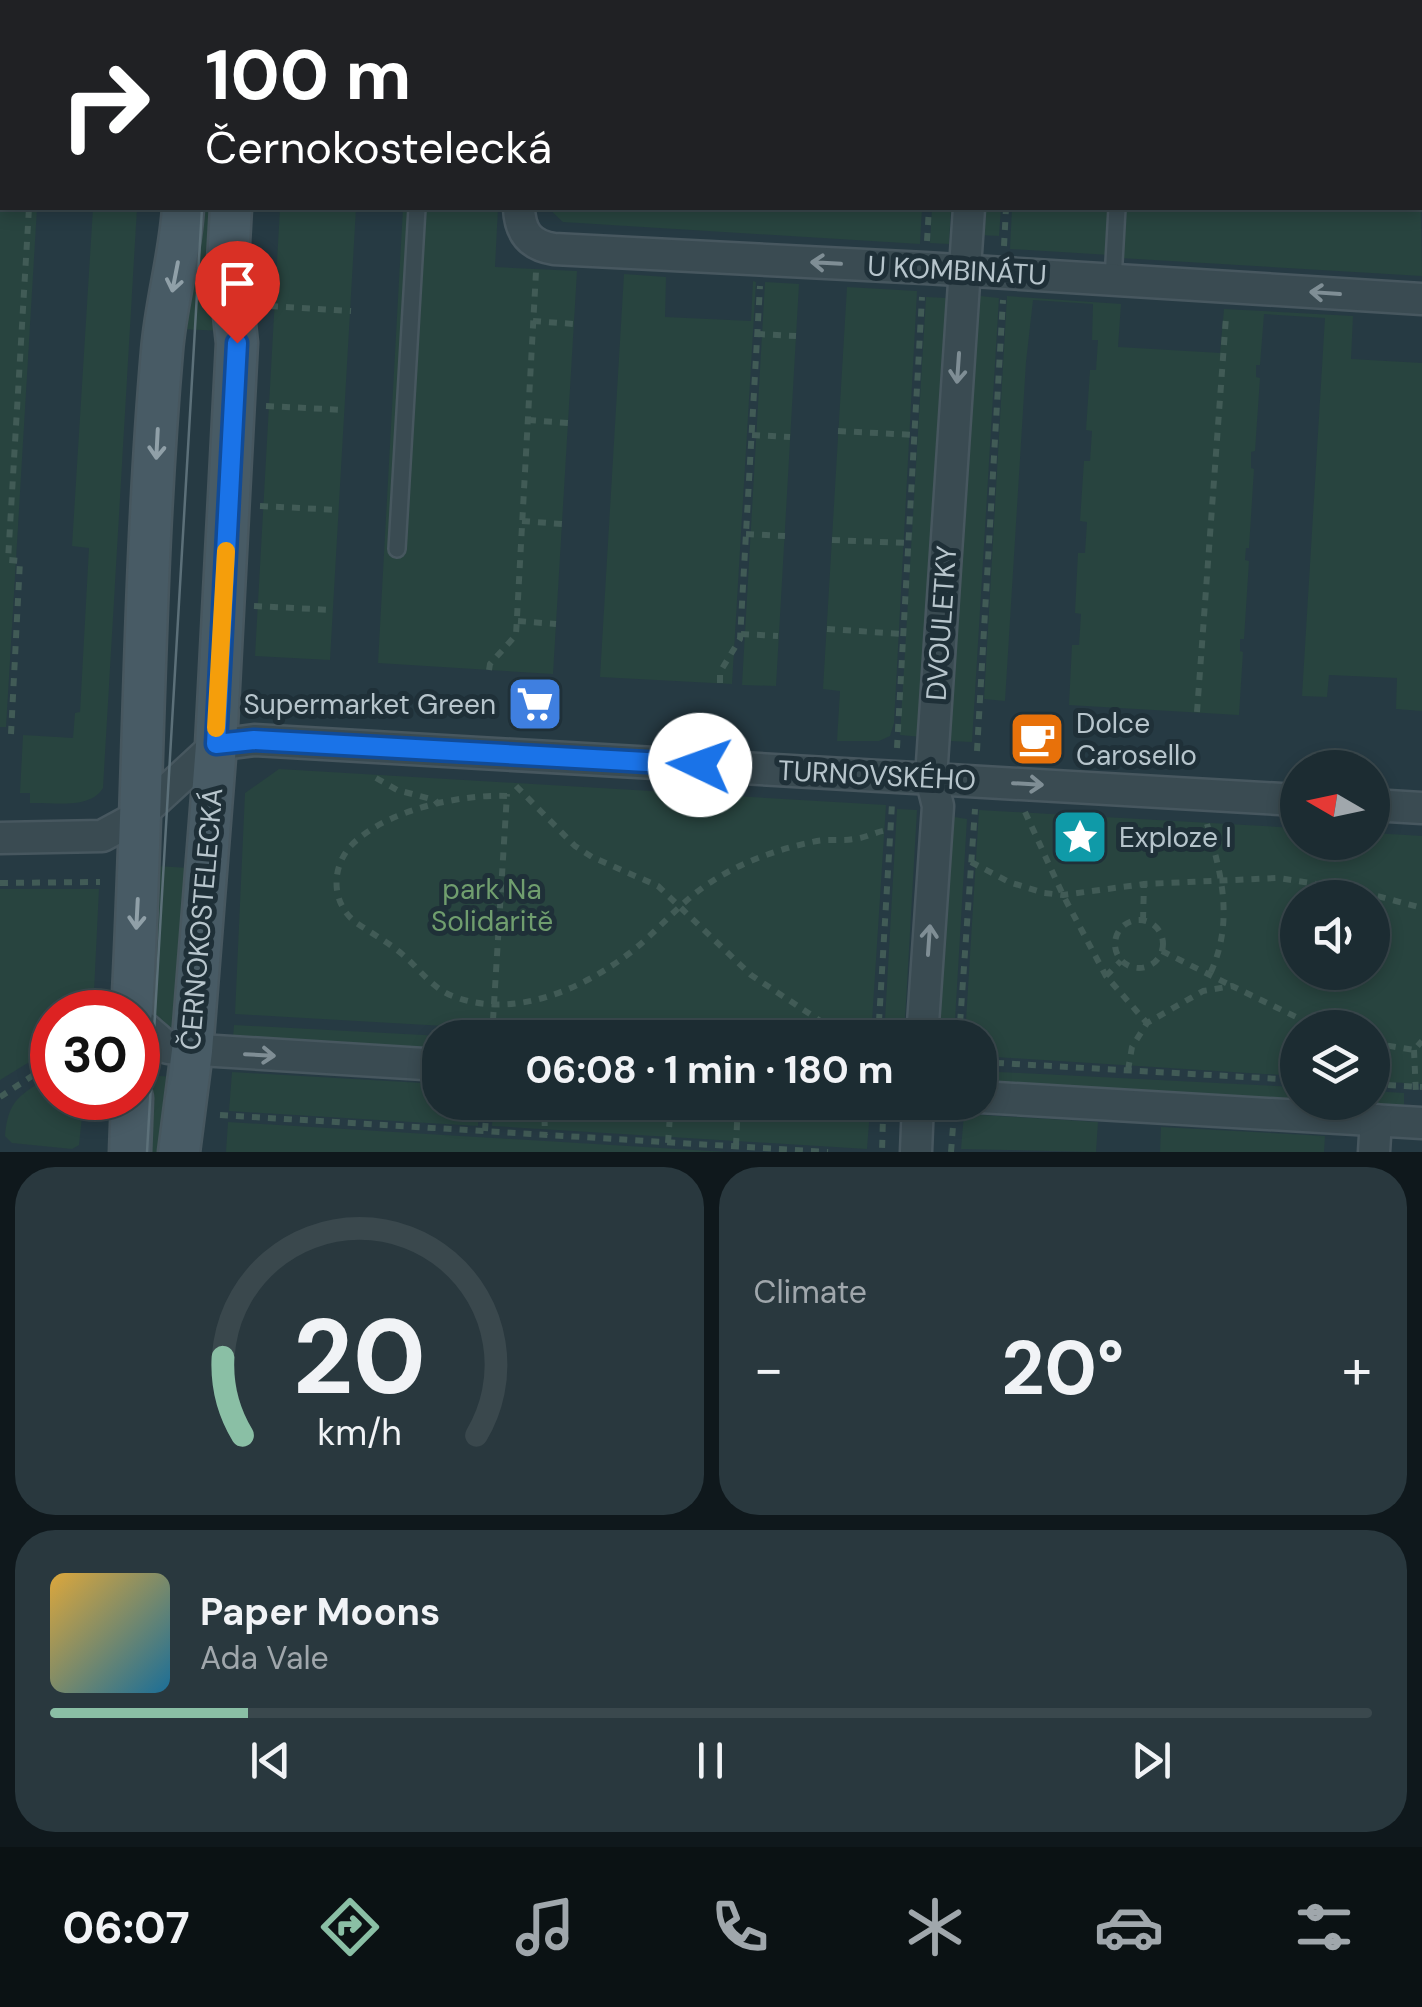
<!DOCTYPE html>
<html lang="en">
<head>
<meta charset="utf-8">
<style>
	body { margin:0; font-family:"DM Sans",sans-serif; background:#29383e; color:#f1f3f6; height:100vh; display:flex; flex-direction:column; font-size:38px; white-space:nowrap }
	* { box-sizing:border-box; margin:0 }
	p { font-size:32px; color:#a0a7ac }
	.icon { flex:none; width:55px; height:55px; fill:none; stroke:currentColor; stroke-width:2; stroke-linecap:round; stroke-linejoin:round }
	.map { position:relative; height:1152px; overflow:hidden }
	.side { display:flex; flex-direction:column; gap:15px; padding:15px; background:#0f181c; flex:1 }
	.side>* { flex:none }
	.hud { position:absolute; left:0px; top:0px; width:1422px; height:210px; box-shadow:0 5px 15px #0003,0 0 0 2px #3a484d; background:#202124; color:#fff; overflow:hidden }
	.needle { width:65px; rotate:279deg }
	.buttons { position:absolute; left:1280px; top:750px; display:grid; gap:20px }
	.buttons a { display:grid; place-items:center; width:110px; height:110px; border-radius:50%; background:#1c2c32; box-shadow:0 5px 15px #0003,0 0 0 2px #3a484d; font-size:50px }
	.speed { position:absolute; left:30px; top:990px; display:flex; gap:20px; font-size:50px; font-weight:700; text-align:center }
	.speed>* { display:grid; place-content:center; width:130px; height:130px; border-radius:50%; background:#1c2c32; box-shadow:0 5px 15px #0003,0 0 0 2px #3a484d; line-height:1 }
	.speed .limit { border:15px solid #d22; background:#fff; color:#111 }
	.pin { position:absolute; display:grid; place-items:center; width:85px; height:85px; color:#fff; margin:-102px -42px; border-radius:50% 50% 50% 0; rotate:-45deg; box-shadow:0 0 10px #0007 }
	.pin .icon { rotate:45deg }
	.me { position:absolute; width:110px; margin:-55px; rotate:273deg; stroke-linejoin:round; filter:drop-shadow(0 0 8px #0008) }
	.turn { display:flex; align-items:center; gap:35px; height:210px; padding:0 40px; font-size:45px }
	.turn .icon { width:130px; height:130px; stroke-width:2.5 }
	.turn b { display:block; font-size:70px; line-height:85px }
	.big { font-size:75px; font-weight:700; line-height:1.1 }
	.side .widget { flex:1; display:flex; flex-direction:column; justify-content:center; gap:15px; min-width:0; padding:0 35px; border-radius:40px; background:#29383e }
	.side .dial { align-items:center; gap:0 }
	.dial svg { height:260px; overflow:visible; fill:none; stroke:#3a484d; stroke-width:7; stroke-linecap:round; text-anchor:middle }
	.dial text { fill:#f1f3f6; stroke:none }
	.song { display:flex; align-items:center; gap:30px }
	.cover { width:120px; height:120px; border-radius:15px; background:linear-gradient(135deg,hsl(40 70% 55%),hsl(200 70% 35%)) }
	.played { height:10px; border-radius:5px; background:linear-gradient(90deg,#8abfa5 15%,#3a484d 15%) }
	.keys { display:flex; justify-content:space-around; direction:ltr }
	.heat { display:flex; justify-content:space-between; align-items:center; font-size:55px; direction:ltr }
	.side .tiles { flex:1; display:grid; gap:15px; grid-template-columns:1fr 1fr }
	.widget:last-child { grid-column:span 2 }
	.trip { position:absolute; left:422px; top:1020px; width:575px; height:100px; border-radius:40px; background:#1c2c32; box-shadow:0 5px 15px #0003,0 0 0 2px #3a484d; font-weight:700; line-height:100px; text-align:center }
	.dock { display:flex; height:160px; justify-content:space-around; align-items:center; background:#0b1214; color:#a0a7ac }
	.dock .icon { width:70px; height:70px }
	.dock .selected { color:#8abfa5 }
	.dock b { font-size:45px; color:#f1f3f6 }
	.map>svg:first-child { display:block }
	.green { fill:#28443f; fill-rule:evenodd }
	.lines { fill:none; stroke-linecap:round; stroke-linejoin:round }
	.service-casing { stroke:#47575f; stroke-width:20 }
	.minor-casing { stroke:#47575f; stroke-width:35 }
	.secondary-casing { stroke:#47575f; stroke-width:45 }
	.path { stroke:#415b56; stroke-width:6; stroke-dasharray:8 8; stroke-linecap:butt }
	.service { stroke:#3a4b52; stroke-width:15 }
	.minor { stroke:#3a4b52; stroke-width:30 }
	.secondary { stroke:#485b65; stroke-width:40 }
	.tram { stroke:#5c7079; stroke-width:2.5 }
	.oneway { stroke:#7f8e95 }
	.oneway2 { stroke:#90a0a8 }
	.route-casing { stroke:#114b97; stroke-width:25 }
	.route { stroke:#1a73e8; stroke-width:18 }
	.slow { stroke:#f59e0b; stroke-width:18 }
	.labels { text-anchor:middle; stroke-width:10; stroke-linejoin:round; paint-order:stroke }
	.street-label { font-size:28px; fill:#b7c5cc; stroke:#1f3038 }
	.poi-label { font-size:28px; fill:#b7c5cc; stroke:#1f3038; text-anchor:start }
	.park-label { font-size:28px; fill:#709e6e; stroke:#1f3038 }
</style>
</head>
<body>
<div class="map">
<svg width="1422" height="1152" viewBox="0 0 1422 1152">
	<rect width="100%" height="100%" fill="#263a43"/>
	<!-- green -->
	<g class="green">
		<path d="M558 0H934V2Z"/>
		<path d="M1135 0H1422V64L1420 2H1134Z"/>
		<path d="M0 64 2 208H37L6 727H0Z"/>
		<path d="M1420 165 1422 276 1120 258 1122 208H1420Z"/>
		<path d="M93 208H137L103 788C90 810 52 802 30 803V793H20L23 735 73 738 75 713 80 712 89 548 72 546Z"/>
		<path d="M194 208H223V331L181 329Z"/>
		<path d="M280 208H356L330 660 255 656Z"/>
		<path d="M403 208H498L495 267 577 271 553 674 378 663Z"/>
		<path d="M548 208H922L920 244 563 222Z"/>
		<path d="M932 208H951L949 244 930 243Z"/>
		<path d="M982 208H1001L999 236 980 235Z"/>
		<path d="M1012 208H1113L1110 255 1010 249Z"/>
		<path d="M624 274 666 277 665 317 751 321 753 281 756 282 732 684 600 677Z"/>
		<path d="M765 282 799 284 776 686 742 685Z"/>
		<path d="M847 287 917 291 894 723 890 736 879 741H837L840 691 823 689Z"/>
		<path d="M980 296 999 298 972 742 950 741 976 303Z"/>
		<path d="M1007 296 1121 304 1118 347 1220 353 1224 309 1353 316 1351 359 1422 363V711L1396 709 1397 678 1329 675 1327 697 1302 696 1325 318 1264 314 1260 365H1256V377L1260 378 1255 451 1251 452V468L1254 469 1249 548H1246L1245 560 1249 561 1244 639H1240V651L1243 652 1239 715 1069 705 1072 645H1079L1081 614 1075 613 1078 553H1085L1087 522 1080 521 1084 461H1090L1092 431 1086 430 1090 370H1096L1098 340H1092L1093 304 1033 300 1026 362 1005 701 984 699Z"/>
		<path d="M926 297 947 298 922 737 900 735Z"/>
		<path d="M279 769 886 805 871 1037H635L235 1014 245 793Z"/>
		<path d="M897 809 917 810 904 1037H884Z"/>
		<path d="M979 810 1297 828 1298 842H1372L1373 833 1422 836V1084L1373 1081 1372 1028H1298L1297 1076 980 1056V1038L965 1037ZM1298 898H1372V972H1298Z"/>
		<path d="M948 816 967 819 954 1037 934 1038Z"/>
		<path d="M157 866 189 868 175 1029 148 1017Z"/>
		<path d="M0 889H99L93 1012H52V1048L0 1080Z"/>
		<path d="M234 1025 461 1037 440 1038V1049L233 1037Z"/>
		<path d="M980 1071 1297 1087V1100L980 1084Z"/>
		<path d="M232 1072 440 1084V1102L479 1103 478 1126 229 1111Z"/>
		<path d="M52 1075V1098H84L79 1145 72 1149 12 1143 5 1136C8 1098 22 1094 52 1075Z"/>
		<path d="M146 1075 174 1077 170 1152H141Z"/>
		<path d="M1373 1091 1404 1093V1106L1340 1103 1372 1102Z"/>
		<path d="M493 1102H742L870 1110 867 1149 492 1126Z"/>
		<path d="M964 1114 1098 1122 1096 1152 961 1149Z"/>
		<path d="M228 1122 727 1152H226Z"/>
		<path d="M1161 1127 1325 1136 1324 1152H1160Z"/>
	</g>
	<g class="lines">
		<!-- service casing -->
		<g class="service-casing">
			<g id="service">
				<path d="M429 2 430 0"/>
				<path d="M1113 280 1117 208"/>
				<path d="M397 549 417 208"/>
			</g>
		</g>
		<!-- minor casing -->
		<g class="minor-casing">
			<g id="minor">
				<path d="M532 2V0"/>
				<path d="M981 2V0"/>
				<path d="M519 208C520 232 529 245 554 249L925 268 1422 299"/>
				<path d="M1372 805 1422 808"/>
				<path d="M0 838 102 836 139 816 216 745 254 740 1298 800"/>
				<path d="M138 1022 168 1048 440 1065"/>
				<path d="M922 1038 938 806 931 778 969 208"/>
				<path d="M980 1097 1422 1123"/>
				<path d="M916 1152 918 1102"/>
				<path d="M1374 1152 1376 1120"/>
			</g>
		</g>
		<!-- secondary casing -->
		<g class="secondary-casing">
			<g id="secondary">
				<path d="M195 2 196 0"/>
				<path d="M248 2 249 0"/>
				<path d="M132 1012C144 792 143 571 162 351 166 302 180 256 183 208"/>
				<path d="M130 1152 132 1098"/>
				<path d="M179 1152 192 1051 216 745 237 343 228 261 231 208"/>
			</g>
		</g>
		<!-- path -->
		<g class="path">
			<path d="M941 2V0"/>
			<path d="M1018 2V0"/>
			<path d="M1128 2 1129 0"/>
			<path d="M1420 69H1422"/>
			<path d="M0 108H2"/>
			<path d="M334 208 356 209"/>
			<path d="M927 241 929 208"/>
			<path d="M1004 246 1006 208"/>
			<path d="M270 306 351 311"/>
			<path d="M533 321 574 324"/>
			<path d="M757 334 796 336"/>
			<path d="M266 406 345 410"/>
			<path d="M528 420 568 423"/>
			<path d="M838 431 915 435"/>
			<path d="M752 435 790 437"/>
			<path d="M260 506 339 510"/>
			<path d="M522 521 562 524"/>
			<path d="M746 534 785 536"/>
			<path d="M832 540 908 543"/>
			<path d="M254 606 333 610"/>
			<path d="M518 621 556 624"/>
			<path d="M827 629 903 634"/>
			<path d="M741 634 778 636"/>
			<path d="M489 670 490 664 516 635 536 272"/>
			<path d="M720 683V672L740 639 760 286"/>
			<path d="M1197 712 1226 317"/>
			<path d="M11 734 20 561 8 560 29 208"/>
			<path d="M897 748 922 297"/>
			<path d="M977 751 1003 300"/>
			<path d="M376 778 397 790 435 800 438 804"/>
			<path d="M516 786 575 846 592 857 658 886 751 975 846 1038"/>
			<path d="M507 796C462 794 392 809 357 840 330 862 329 904 358 924 373 934 389 943 402 954 420 969 432 989 455 997 515 1019 583 989 631 952 659 930 681 901 711 882 741 862 781 848 817 841 829 839 842 841 854 839 867 838 878 830 891 830"/>
			<path d="M1025 812 1063 895 1106 976 1147 1023"/>
			<path d="M1207 824C1222 876 1234 922 1210 974"/>
			<path d="M971 862 1009 882 1044 893 1063 895 1144 884 1278 878 1355 890 1422 908"/>
			<path d="M0 883 100 882"/>
			<path d="M1143 920 1144 884"/>
			<circle cx="1139" cy="944" r="24"/>
			<path d="M1162 951 1232 986"/>
			<path d="M1106 976 1121 961"/>
			<path d="M440 1032 538 1038"/>
			<path d="M492 1036 507 794"/>
			<path d="M878 1038 892 804"/>
			<path d="M959 1038 975 809"/>
			<path d="M1372 1043 1414 1050 1422 1041"/>
			<path d="M1414 1050 1416 1095"/>
			<path d="M980 1062 1298 1080"/>
			<path d="M1128 1070 1132 1047 1147 1023 1203 991 1232 986 1319 1028"/>
			<path d="M1372 1084 1422 1087"/>
			<path d="M0 1097 52 1063"/>
			<path d="M544 1102 545 1135"/>
			<path d="M876 1112 883 1116 882 1152"/>
			<path d="M220 1115 828 1152"/>
			<path d="M485 1131 487 1102"/>
			<path d="M668 1143 671 1102"/>
			<path d="M736 1146 738 1102"/>
			<path d="M951 1152 954 1114"/>
		</g>
		<!-- service -->
		<use href="#service" class="service"/>
		<!-- minor -->
		<use href="#minor" class="minor"/>
		<!-- secondary -->
		<use href="#secondary" class="secondary"/>
		<!-- tram -->
		<g class="tram">
			<path d="M227 2V0"/>
			<path d="M147 1152 202 208"/>
		</g>
	</g>
	<!-- one-way arrows -->
	<defs><path id="oneway-shaft" d="M-6 0H5M1.5-3L5.5 0L1.5 3" fill="none" stroke-width="1.6" stroke-linecap="round" stroke-linejoin="round" transform="scale(2.5)"/></defs>
	<g class="oneway">
		<use href="#oneway-shaft" transform="translate(826 263) rotate(-177)"/>
		<use href="#oneway-shaft" transform="translate(1325 293) rotate(-176)"/>
		<use href="#oneway-shaft" transform="translate(958 368) rotate(94)"/>
		<use href="#oneway-shaft" transform="translate(1028 784) rotate(3)"/>
		<use href="#oneway-shaft" transform="translate(929 940) rotate(-86)"/>
		<use href="#oneway-shaft" transform="translate(260 1055) rotate(3)"/>
	</g>
	<g class="oneway2">
		<use href="#oneway-shaft" transform="translate(175 277) rotate(101)"/>
		<use href="#oneway-shaft" transform="translate(157 444) rotate(93)"/>
		<use href="#oneway-shaft" transform="translate(137 914) rotate(93)"/>
	</g>
	<g class="lines">
		<!-- route casing -->
		<g class="route-casing">
			<path id="route" d="M237 343 216 744 254 740 700 765"/>
		</g>
		<!-- route -->
		<use href="#route" class="route"/>
		<!-- slow -->
		<path class="slow" d="M216 728 226 551"/>
	</g>
	<!-- icons -->
	<defs>
		<g id="supermarket-square" transform="scale(2.875)"><rect x="-9" y="-9" width="18" height="18" rx="4" fill="#3f7fe0" stroke="#1f3038"/><path d="M-6-5.5h2.5l.6 2H6L4.5 2H-2.5L-4.4-4H-6ZM-1.5 3.2a1.3 1.3 0 1 0 .1 0ZM3 3.2a1.3 1.3 0 1 0 .1 0Z" fill="#fff"/></g>
		<g id="cafe-square" transform="scale(2.875)"><rect x="-9" y="-9" width="18" height="18" rx="4" fill="#e8710a" stroke="#1f3038"/><path d="M-5.5-4.5H6V0H3Q3 3.5 0 3.5H-2.5Q-5.5 3.5-5.5 0ZM3-3.2v2h1.7v-2ZM-6 4.5H4V6H-6Z" fill="#fff"/></g>
		<g id="sight-square" transform="scale(2.875)"><rect x="-9" y="-9" width="18" height="18" rx="4" fill="#0f9aa8" stroke="#1f3038"/><path d="M0-6L1.8-2.2L6-1.7L2.9 1.2L3.7 5.4L0 3.3L-3.7 5.4L-2.9 1.2L-6-1.7L-1.8-2.2Z" fill="#fff"/></g>
	</defs>
	<g fill-rule="evenodd">
		<use href="#supermarket-square" x="535" y="704"/>
		<use href="#cafe-square" x="1037" y="739"/>
		<use href="#sight-square" x="1080" y="837"/>
	</g>
	<g class="labels">
		<!-- street labels -->
		<g class="street-label">
			<text transform="translate(957 270) rotate(3)" y="10">U KOMBINÁTU</text>
			<text transform="translate(941 623) rotate(-86)" y="10">DVOULETKY</text>
			<text transform="translate(877 775) rotate(3)" y="10">TURNOVSKÉHO</text>
			<text transform="translate(201 919) rotate(-85)" y="10">ČERNOKOSTELECKÁ</text>
		</g>
		<!-- poi labels -->
		<g class="poi-label">
			<text x="496" y="714" text-anchor="end">Supermarket Green</text>
			<text x="1076" y="733">Dolce<tspan x="1076" dy="32">Carosello</tspan></text>
			<text x="1119" y="847">Exploze I</text>
		</g>
		<!-- park labels -->
		<g class="park-label">
			<text x="492" y="899">park Na<tspan x="492" dy="32">Solidaritě</tspan></text>
		</g>
	</g>
</svg>
<div class="buttons">
<a><svg class="needle" viewBox="-14 -14 28 28"><path d="M0-13l5 13h-10z" fill="#e53935"/><path d="M0 13l5-13h-10z" fill="#a0a7ac"/></svg></a>
<a><svg class="icon" aria-label="sound" viewBox="0 0 24 24"><path d="M4 9h4l5-4v14l-5-4H4zM17 9q2 3 0 6"/></svg></a>
<a><svg class="icon" aria-label="layers" viewBox="0 0 24 24"><path d="M12 4l9 5-9 5-9-5zM3 14l9 5 9-5"/></svg></a>
</div>
<div class="speed"><div class="limit">30</div></div>
<div class="pin" style="left:237px;top:343px;background:#d93025"><svg class="icon" aria-label="arrive" viewBox="0 0 24 24"><path d="M6 21V4h12l-3 4 3 4H6"/></svg></div>
<svg class="me" style="left:700px;top:765px" viewBox="-20 -20 40 40"><circle r="19" fill="#fff"/><path d="M0-13L10 11 0 6-10 11z" fill="#1a73e8"/></svg>
<div class="trip">06:08 · 1 min · 180 m</div>
<div class="hud">
<div class="turn"><svg class="icon" aria-label="right" viewBox="0 0 24 24"><path d="M7 20v-9h11M14 6l5 5-5 5"/></svg><div><b>100 m</b>Černokostelecká</div></div>
</div>
</div>
<section class="side">
<div class="tiles">
<div class="widget dial"><svg viewBox="0 0 100 80">
<path d="M14 69A42 42 0 1 1 86 69"/>
<path d="M14 69A42 42 0 0 1 8 45" stroke="#8abfa5"/>
<text x="50" y="56" font-size="32" font-weight="700">20</text>
<text x="50" y="72" font-size="11">km/h</text>
</svg></div>
<div class="widget"><p>Climate</p>
<div class="heat"><a>−</a><b class="big">20°</b><a>+</a></div>
</div>
<div class="widget">
<div class="song"><i class="cover"></i><div><b>Paper Moons</b><p>Ada Vale</p></div></div>
<div class="played"></div>
<div class="keys"><svg class="icon" aria-label="previous" viewBox="0 0 24 24"><path d="M18 5L8 12l10 7zM5 5v14"/></svg><svg class="icon" aria-label="pause" viewBox="0 0 24 24"><path d="M8 5v14M16 5v14"/></svg><svg class="icon" aria-label="next" viewBox="0 0 24 24"><path d="M6 5l10 7-10 7zM19 5v14"/></svg></div>
</div>
</div>
</section>
<nav class="dock">
<b>06:07</b>
<svg class="icon selected" aria-label="directions" viewBox="0 0 24 24"><path d="M12 3l9 9-9 9-9-9zM9 14v-3h6M13 9l2 2-2 2"/></svg>
<svg class="icon" aria-label="music" viewBox="0 0 24 24"><path d="M9 18V5l10-2v13"/><circle cx="6" cy="18" r="3"/><circle cx="16" cy="16" r="3"/></svg>
<svg class="icon" aria-label="phone" viewBox="0 0 24 24"><path d="M5 4h4l2 5-3 2q2 4 5 5l2-3 5 2v4C11 20 4 13 5 4z"/></svg>
<svg class="icon" aria-label="climate" viewBox="0 0 24 24"><path d="M12 3v18M4 7l16 10M4 17L20 7"/></svg>
<svg class="icon" aria-label="car" viewBox="0 0 24 24"><path d="M5 17H2v-5l4-1 3-4h7l3 4 3 1v5h-3M9 17h6M6 11h13"/><circle cx="7" cy="17" r="2"/><circle cx="17" cy="17" r="2"/></svg>
<svg class="icon" aria-label="filters" viewBox="0 0 24 24"><path d="M4 7h16M4 17h16"/><circle cx="9" cy="7" r="2"/><circle cx="15" cy="17" r="2"/></svg>
</nav>
</body>
</html>
